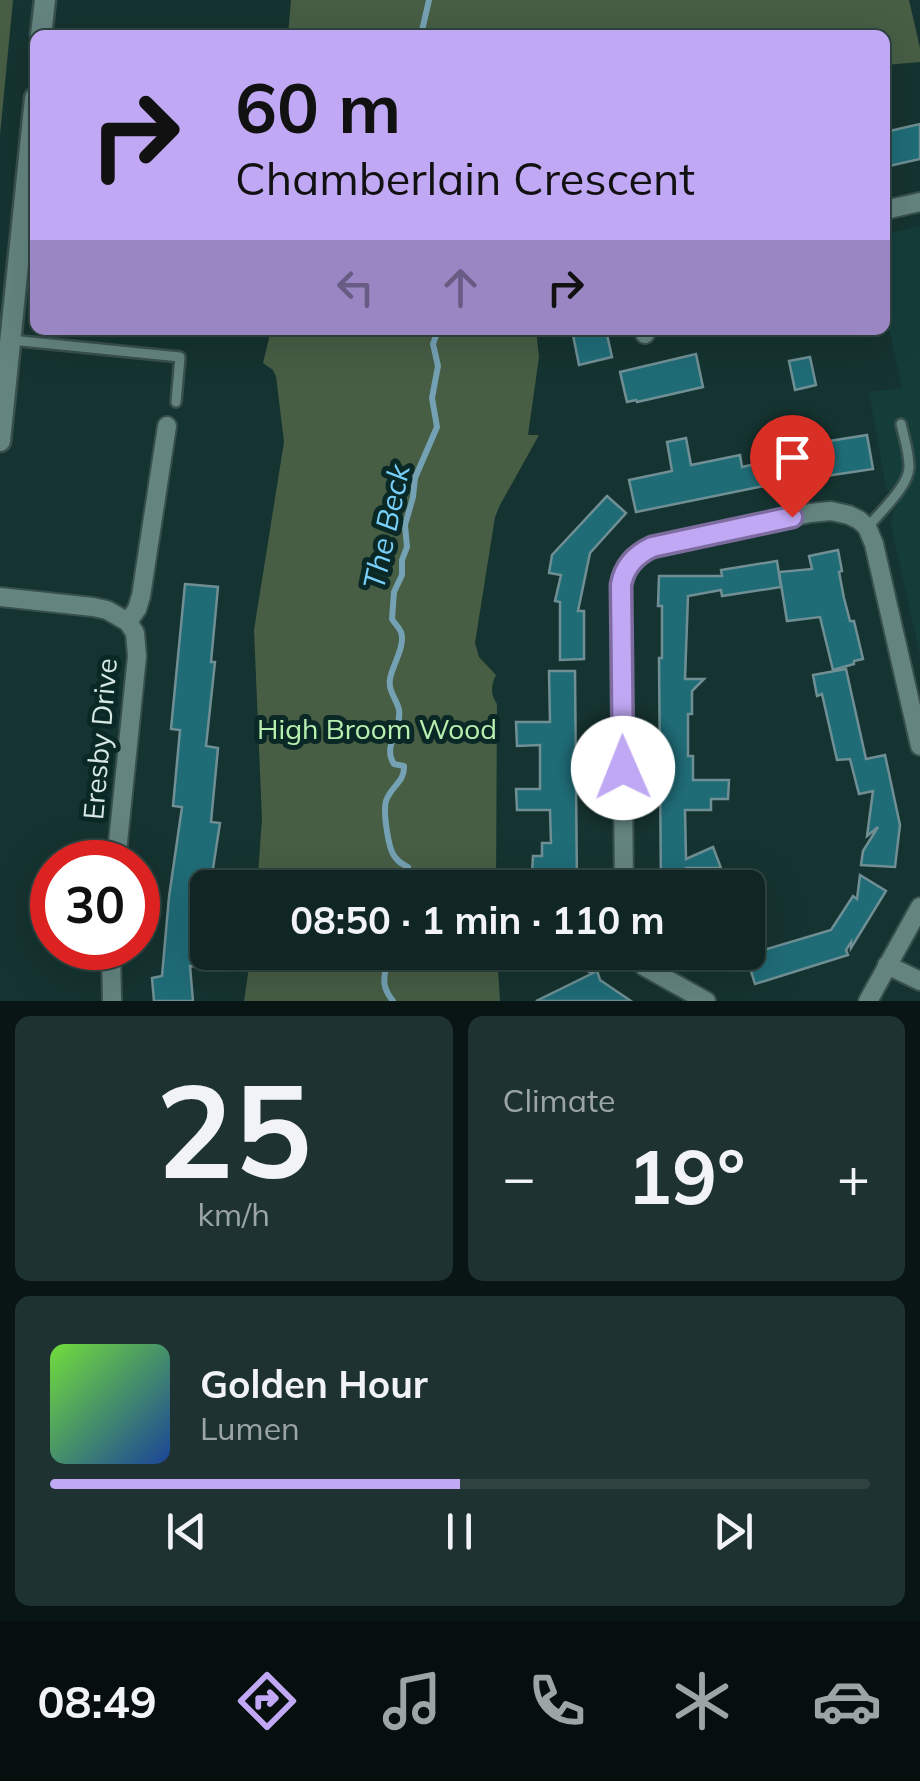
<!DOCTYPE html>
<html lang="en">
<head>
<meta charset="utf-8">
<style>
	body { margin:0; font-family:Mulish,sans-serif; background:#1e3231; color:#f1f3f6; height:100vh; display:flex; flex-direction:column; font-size:38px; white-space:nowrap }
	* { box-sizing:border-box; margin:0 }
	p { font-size:32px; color:#9ca5a6 }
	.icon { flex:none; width:55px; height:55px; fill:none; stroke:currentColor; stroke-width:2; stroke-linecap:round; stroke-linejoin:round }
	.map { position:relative; height:1001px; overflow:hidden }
	.sheet { display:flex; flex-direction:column; gap:15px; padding:15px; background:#091514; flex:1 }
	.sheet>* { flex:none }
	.top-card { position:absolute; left:30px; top:30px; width:860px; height:305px; border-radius:15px; box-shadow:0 10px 40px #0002,0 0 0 2px #304341; background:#c0a8f4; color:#111; overflow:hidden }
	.speed { position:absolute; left:30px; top:840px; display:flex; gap:20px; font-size:50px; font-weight:700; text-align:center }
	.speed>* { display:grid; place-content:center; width:130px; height:130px; border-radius:50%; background:#102624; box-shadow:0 10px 40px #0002,0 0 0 2px #304341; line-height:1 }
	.speed .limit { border:15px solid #d22; background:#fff; color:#111 }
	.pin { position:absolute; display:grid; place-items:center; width:85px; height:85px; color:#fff; margin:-102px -42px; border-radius:50% 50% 50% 0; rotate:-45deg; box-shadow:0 0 10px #0007 }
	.pin .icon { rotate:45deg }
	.me { position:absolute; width:110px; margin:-55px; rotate:359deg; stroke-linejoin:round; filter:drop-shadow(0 0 8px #0008) }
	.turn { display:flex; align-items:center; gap:35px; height:210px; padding:0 40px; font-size:45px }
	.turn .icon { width:130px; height:130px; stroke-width:2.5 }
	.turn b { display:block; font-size:70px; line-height:85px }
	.lanes { display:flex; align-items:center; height:95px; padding:0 40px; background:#0003; justify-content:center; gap:50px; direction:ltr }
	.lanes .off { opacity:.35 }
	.big { font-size:75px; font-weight:700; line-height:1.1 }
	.sheet .tile { flex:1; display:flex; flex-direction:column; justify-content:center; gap:15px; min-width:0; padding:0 35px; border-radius:15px; background:#1e3231 }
	.sheet .dial { align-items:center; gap:0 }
	.dial b { font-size:130px; line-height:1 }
	.song { display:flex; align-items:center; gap:30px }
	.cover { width:120px; height:120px; border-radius:15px; background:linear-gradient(135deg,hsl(100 70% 55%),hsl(220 70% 35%)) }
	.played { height:10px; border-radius:5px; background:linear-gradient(90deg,#c0a8f4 50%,#304341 50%) }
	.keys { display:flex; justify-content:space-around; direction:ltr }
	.heat { display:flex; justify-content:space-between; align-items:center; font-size:55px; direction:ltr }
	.sheet .tiles { flex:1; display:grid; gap:15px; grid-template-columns:1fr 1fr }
	.tile:last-child { grid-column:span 2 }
	.trip { position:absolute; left:190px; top:870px; width:575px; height:100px; border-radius:15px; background:#102624; box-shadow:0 10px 40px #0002,0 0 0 2px #304341; font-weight:700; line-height:100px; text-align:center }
	.tabs { display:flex; height:160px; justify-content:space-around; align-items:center; background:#060f0e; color:#9ca5a6 }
	.tabs .icon { width:70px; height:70px }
	.tabs .current { color:#c0a8f4 }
	.tabs b { font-size:45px; color:#f1f3f6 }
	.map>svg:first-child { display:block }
	.built { fill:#143d39 }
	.green { fill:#475d44 }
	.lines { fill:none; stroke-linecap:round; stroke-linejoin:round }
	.stream { stroke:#74a1b3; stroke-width:6 }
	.building { fill:#1f6c77; stroke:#6f8f94; stroke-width:2.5 }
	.service-casing { stroke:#38504d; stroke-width:14 }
	.minor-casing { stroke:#38504d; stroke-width:22 }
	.tertiary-casing { stroke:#38504d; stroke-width:25 }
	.service { stroke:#648480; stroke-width:9 }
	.minor { stroke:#648480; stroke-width:18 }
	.tertiary { stroke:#648480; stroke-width:20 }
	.route-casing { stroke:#7d6d9f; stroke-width:25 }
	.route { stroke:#c0a8f4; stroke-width:18 }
	.labels { text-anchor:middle; stroke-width:10; stroke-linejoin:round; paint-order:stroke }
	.park-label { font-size:28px; fill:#b8f0af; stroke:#0a2926 }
	.street-label { font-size:28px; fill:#d7e8e5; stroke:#0a2926 }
	.water-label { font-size:30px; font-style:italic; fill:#78d0fb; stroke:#0a2926 }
</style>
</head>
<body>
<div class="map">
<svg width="920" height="1001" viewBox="0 0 920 1001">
	<rect width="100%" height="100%" fill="#153330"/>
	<!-- built -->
	<path class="built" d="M920 226V656L891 526 893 512 899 504 886 489 869 392 902 388 885 310V234Z"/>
	<!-- green -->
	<g class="green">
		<path d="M0 0H13L0 135Z"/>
		<path d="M291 0H909L920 48V62L885 65V35H288Z"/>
		<path d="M271 330H536L539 357 528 435H539L500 505 495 517 475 643 479 657 496 675C491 685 490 694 497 704L496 887H257L262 819 254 630 284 442 276 376 273 370 263 363Z"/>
		<path d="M251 953H497L500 1001H244Z"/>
	</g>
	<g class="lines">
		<!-- stream -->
		<g class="stream">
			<path d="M421 35 429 0"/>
			<path d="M401 888 409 872 408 867C401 863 399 863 395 857 388 849 383 811 386 801 391 786 405 782 404 766L394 764C382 746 402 730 399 710 397 699 388 692 390 679 392 666 406 645 401 632 399 627 395 624 392 619L394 592 402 575V560L407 547 405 525 413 497 415 478 437 427 432 398 438 366 433 344 438 330"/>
			<path d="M387 952C388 974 377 981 393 1001"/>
		</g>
	</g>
	<!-- building -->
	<g class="building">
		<path d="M920 124V159L885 167V132Z"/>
		<path d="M572 330H606L612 357 579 365Z"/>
		<path d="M696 354 703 387 637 402 636 400 627 402 620 372Z"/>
		<path d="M810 357 816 385 795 390 789 361Z"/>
		<path d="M867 435 873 469 792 481 785 448Z"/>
		<path d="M686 438 691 465 740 455 742 467 760 463 764 486 636 512 629 480 672 471 667 442Z"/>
		<path d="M607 496 626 513 590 553 578 611H584V659L560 660V602L555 601 561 575 549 573 552 555Z"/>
		<path d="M838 550 842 571 839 572 844 598 850 621H854L863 659 854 661V664L833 670 820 617 787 621 779 572 812 569 809 556Z"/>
		<path d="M777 561 781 587 722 596 721 590 688 596 685 679H704L692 691V714H688V756H693V780H729L728 799H711V810H685L686 859 713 847 721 868H686L685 888H661L659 658H662V606H658L659 576H722L721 570Z"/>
		<path d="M185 584 218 587 211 662H215L206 746 218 748 211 822 220 823 210 888H208L202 967 190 966 193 1001H154L152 978 162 976 169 897 182 807 173 806 180 730 171 729Z"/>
		<path d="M846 669 866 759 885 755 900 825 895 867 861 865 863 851 878 827 867 836 873 791 859 794 850 759 837 760 822 694 817 696 813 675Z"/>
		<path d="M549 671H575L577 888H553V873H532L533 856H542V843H551L550 810H517L516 789H540V745L517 746 516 722H550Z"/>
		<path d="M860 875 886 891 851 948V942L846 950 848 955 755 984 745 952H757L831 930 853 896 857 899Z"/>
		<path d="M542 952H591L600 980 631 1001H536L593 973 541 955Z"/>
	</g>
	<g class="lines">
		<!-- service casing -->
		<g class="service-casing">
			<g id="service">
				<path d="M11 340 180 357 176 402"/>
				<path d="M868 527C880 512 910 485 909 466 909 452 904 438 901 424"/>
			</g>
		</g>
		<!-- minor casing -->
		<g class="minor-casing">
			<g id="minor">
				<path d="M885 210 920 202"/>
				<path d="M644 330 645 334"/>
				<path d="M0 597 93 607 107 610 128 622"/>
				<path d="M116 862 137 656 135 633 128 622 137 609 141 596 167 426"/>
				<path d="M624 888 621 585C624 567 635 555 651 547L810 513 831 511 849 515 859 520 867 527 874 544 920 746"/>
				<path d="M111 948 112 1001"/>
				<path d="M632 952 645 967 706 1001"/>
				<path d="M887 965 920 981"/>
				<path d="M868 1001 920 907"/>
			</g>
		</g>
		<!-- tertiary casing -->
		<g class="tertiary-casing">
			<g id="tertiary">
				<path d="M41 35 45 0"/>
				<path d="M0 441 35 98"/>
			</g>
		</g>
		<!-- service -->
		<use href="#service" class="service"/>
		<!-- minor -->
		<use href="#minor" class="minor"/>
		<!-- tertiary -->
		<use href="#tertiary" class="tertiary"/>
	</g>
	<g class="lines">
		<!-- route casing -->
		<g class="route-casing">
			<path id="route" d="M623 768 621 585C624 567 635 555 652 547L792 517"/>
		</g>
		<!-- route -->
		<use href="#route" class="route"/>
	</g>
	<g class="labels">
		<!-- park labels -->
		<g class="park-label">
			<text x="377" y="739">High Broom Wood</text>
		</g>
		<!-- street labels -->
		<g class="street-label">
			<text transform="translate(100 739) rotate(-85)" y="10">Eresby Drive</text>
		</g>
		<!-- water labels -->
		<g class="water-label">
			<text transform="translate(387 527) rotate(-78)" y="10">The Beck</text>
		</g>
	</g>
</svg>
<div class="speed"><div class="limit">30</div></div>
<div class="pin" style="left:792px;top:517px;background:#d93025"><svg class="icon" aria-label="arrive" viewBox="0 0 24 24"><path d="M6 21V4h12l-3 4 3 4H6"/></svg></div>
<svg class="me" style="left:623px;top:768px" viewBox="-20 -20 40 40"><circle r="19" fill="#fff"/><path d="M0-13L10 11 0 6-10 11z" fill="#c0a8f4"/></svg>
<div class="trip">08:50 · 1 min · 110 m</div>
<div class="top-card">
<div class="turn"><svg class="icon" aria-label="right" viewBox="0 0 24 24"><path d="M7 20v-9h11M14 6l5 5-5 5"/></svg><div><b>60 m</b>Chamberlain Crescent</div></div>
<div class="lanes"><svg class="icon off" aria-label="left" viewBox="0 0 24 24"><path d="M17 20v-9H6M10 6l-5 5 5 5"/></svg><svg class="icon off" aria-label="ahead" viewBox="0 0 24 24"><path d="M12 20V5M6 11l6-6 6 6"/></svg><svg class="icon" aria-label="right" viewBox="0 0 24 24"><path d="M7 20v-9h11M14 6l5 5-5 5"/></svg></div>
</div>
</div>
<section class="sheet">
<div class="tiles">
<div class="tile dial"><b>25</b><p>km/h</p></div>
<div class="tile"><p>Climate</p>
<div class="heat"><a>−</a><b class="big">19°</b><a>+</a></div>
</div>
<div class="tile">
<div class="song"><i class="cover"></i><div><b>Golden Hour</b><p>Lumen</p></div></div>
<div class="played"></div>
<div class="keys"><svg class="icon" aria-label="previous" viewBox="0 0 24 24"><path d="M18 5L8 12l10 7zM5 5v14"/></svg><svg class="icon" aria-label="pause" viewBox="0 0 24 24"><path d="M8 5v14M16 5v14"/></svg><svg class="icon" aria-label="next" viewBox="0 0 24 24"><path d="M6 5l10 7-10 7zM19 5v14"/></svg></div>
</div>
</div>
</section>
<nav class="tabs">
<b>08:49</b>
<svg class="icon current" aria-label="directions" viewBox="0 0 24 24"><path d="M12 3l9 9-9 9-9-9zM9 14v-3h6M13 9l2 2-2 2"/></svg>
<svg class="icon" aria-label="music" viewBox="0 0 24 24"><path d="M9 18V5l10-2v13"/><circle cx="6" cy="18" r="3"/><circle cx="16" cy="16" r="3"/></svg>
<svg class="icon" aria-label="phone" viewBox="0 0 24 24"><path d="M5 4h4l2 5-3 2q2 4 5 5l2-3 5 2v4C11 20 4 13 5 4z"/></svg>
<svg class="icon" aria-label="climate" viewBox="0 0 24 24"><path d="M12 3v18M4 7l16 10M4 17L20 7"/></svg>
<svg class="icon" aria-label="car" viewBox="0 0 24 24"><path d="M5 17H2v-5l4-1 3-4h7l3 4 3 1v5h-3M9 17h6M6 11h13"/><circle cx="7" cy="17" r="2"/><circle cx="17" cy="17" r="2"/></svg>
</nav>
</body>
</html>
